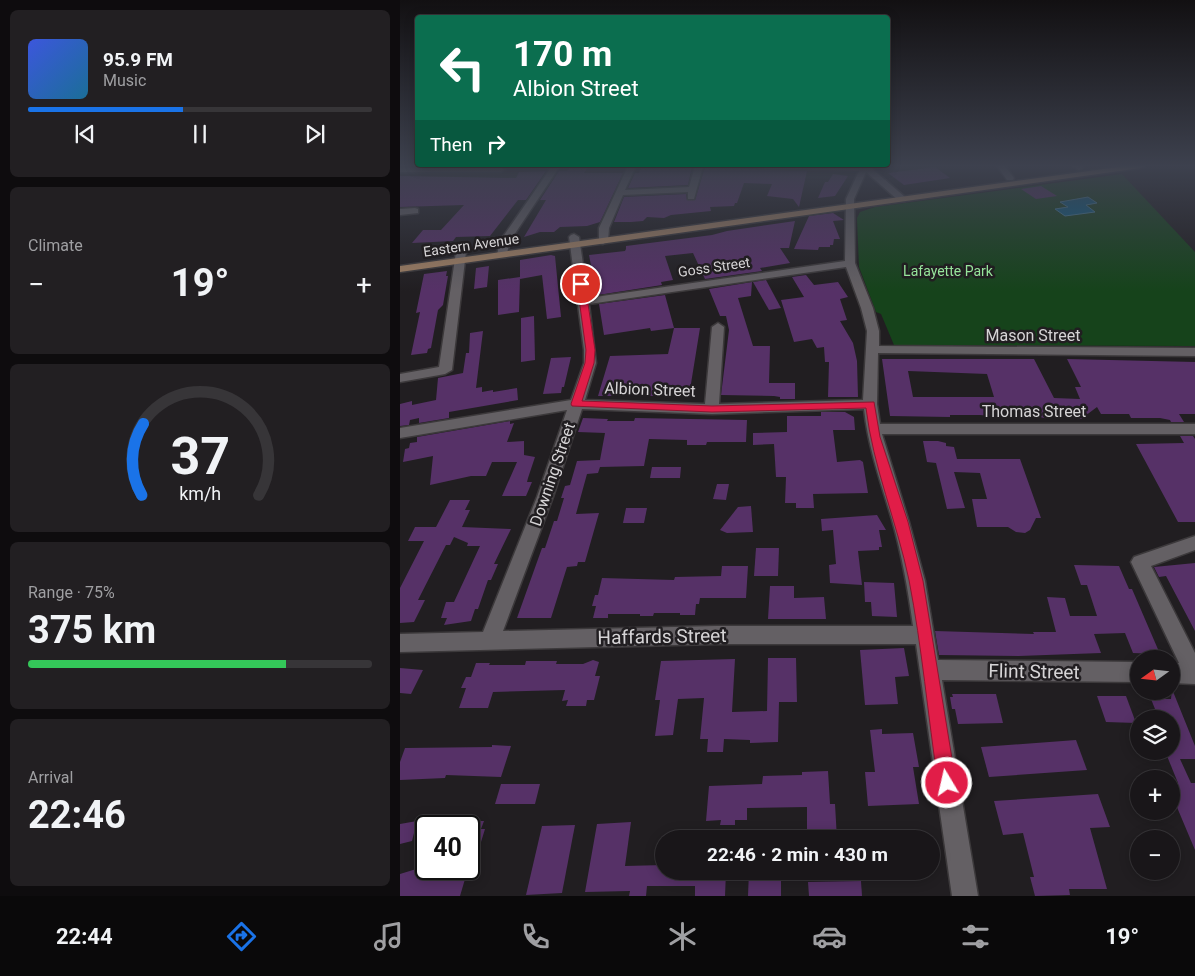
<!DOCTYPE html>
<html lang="en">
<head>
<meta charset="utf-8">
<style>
	body { margin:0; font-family:Roboto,sans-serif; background:#221f22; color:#f1f3f6; height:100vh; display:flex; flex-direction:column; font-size:19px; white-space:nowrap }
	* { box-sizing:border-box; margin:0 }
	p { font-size:16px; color:#9f9fa2 }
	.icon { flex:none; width:28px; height:28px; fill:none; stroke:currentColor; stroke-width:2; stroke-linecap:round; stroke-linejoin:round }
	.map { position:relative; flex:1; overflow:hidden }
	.panel { display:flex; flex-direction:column; gap:10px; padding:10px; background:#0e0c0e; width:400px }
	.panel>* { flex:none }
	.hud { position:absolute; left:15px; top:15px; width:475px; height:152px; border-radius:5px; box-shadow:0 2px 12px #0003,0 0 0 1px #373538; background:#0b6e4f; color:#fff; overflow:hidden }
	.needle { width:32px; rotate:255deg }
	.controls { position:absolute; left:730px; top:650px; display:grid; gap:10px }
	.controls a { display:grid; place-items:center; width:50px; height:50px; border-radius:50%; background:#191619; box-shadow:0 2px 12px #0003,0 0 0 1px #373538; font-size:25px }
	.speed { position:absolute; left:15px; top:815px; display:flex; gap:10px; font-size:25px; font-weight:700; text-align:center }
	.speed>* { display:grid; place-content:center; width:65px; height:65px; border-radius:50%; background:#191619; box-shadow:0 2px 12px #0003,0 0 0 1px #373538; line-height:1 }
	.speed .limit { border:2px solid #111; border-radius:8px; background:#fff; color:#111 }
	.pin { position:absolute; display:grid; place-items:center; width:42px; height:42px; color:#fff; margin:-21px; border:2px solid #fff; border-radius:50%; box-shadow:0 1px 5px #0007 }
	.me { position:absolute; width:55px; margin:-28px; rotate:351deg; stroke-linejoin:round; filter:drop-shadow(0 0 4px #0008) }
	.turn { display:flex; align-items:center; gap:18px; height:105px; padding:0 15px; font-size:22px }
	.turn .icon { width:65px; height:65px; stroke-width:2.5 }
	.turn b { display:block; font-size:35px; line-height:42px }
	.then { display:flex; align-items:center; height:48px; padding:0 15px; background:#0003; gap:10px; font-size:19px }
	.big { font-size:38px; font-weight:700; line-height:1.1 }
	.panel .card { flex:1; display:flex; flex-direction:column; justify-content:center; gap:8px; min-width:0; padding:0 18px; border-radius:8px; background:#221f22 }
	.panel .dial { align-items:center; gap:0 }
	.dial svg { height:130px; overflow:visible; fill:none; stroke:#373538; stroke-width:7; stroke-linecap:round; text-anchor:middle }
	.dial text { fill:#f1f3f6; stroke:none }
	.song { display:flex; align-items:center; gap:15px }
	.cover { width:60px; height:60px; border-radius:8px; background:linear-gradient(135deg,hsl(230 70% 55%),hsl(200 70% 35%)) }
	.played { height:5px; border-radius:2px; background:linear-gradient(90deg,#1a73e8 45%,#373538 45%) }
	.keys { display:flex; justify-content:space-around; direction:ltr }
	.heat { display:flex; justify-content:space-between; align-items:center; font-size:28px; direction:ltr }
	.charge { height:8px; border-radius:4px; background:linear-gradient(90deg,#34c759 75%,#373538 0) }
	.trip { position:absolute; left:255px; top:830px; width:285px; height:50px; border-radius:25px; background:#191619; box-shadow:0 2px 12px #0003,0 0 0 1px #373538; font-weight:700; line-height:50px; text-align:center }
	.menu { display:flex; height:80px; justify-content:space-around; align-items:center; background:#0a090a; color:#9f9fa2 }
	.menu .icon { width:35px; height:35px }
	.menu .selected { color:#1a73e8 }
	.menu b { font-size:22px; color:#f1f3f6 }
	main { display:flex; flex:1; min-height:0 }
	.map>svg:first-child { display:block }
	.green { fill:#16431b }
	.water { fill:#086087; stroke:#46839f }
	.building { fill:#563167; fill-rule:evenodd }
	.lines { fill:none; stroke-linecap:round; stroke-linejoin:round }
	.minor-casing { stroke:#3c393b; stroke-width:3 }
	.major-casing { stroke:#3c393b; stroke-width:3 }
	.minor { fill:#646064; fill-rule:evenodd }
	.major { fill:#9f7f63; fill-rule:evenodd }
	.route { fill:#e11d48; stroke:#92132f }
	.labels { text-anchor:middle; stroke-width:5; stroke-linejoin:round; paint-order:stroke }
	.far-street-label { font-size:14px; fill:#d6d4d6; stroke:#211e21 }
	.far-park-label { font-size:14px; fill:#96e49b; stroke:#211e21 }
	.street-label { font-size:16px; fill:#d6d4d6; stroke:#211e21 }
	.near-street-label { font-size:19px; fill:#d6d4d6; stroke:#211e21 }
</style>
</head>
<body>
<main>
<section class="panel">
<div class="card">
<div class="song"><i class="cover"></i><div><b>95.9 FM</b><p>Music</p></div></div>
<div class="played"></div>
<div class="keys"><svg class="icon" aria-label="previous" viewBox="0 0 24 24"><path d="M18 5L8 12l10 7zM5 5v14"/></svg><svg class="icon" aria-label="pause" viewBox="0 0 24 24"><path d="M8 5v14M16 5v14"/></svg><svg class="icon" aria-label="next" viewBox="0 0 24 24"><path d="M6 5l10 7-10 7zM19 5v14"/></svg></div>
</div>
<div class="card"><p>Climate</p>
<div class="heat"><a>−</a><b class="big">19°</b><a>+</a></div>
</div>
<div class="card dial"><svg viewBox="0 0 100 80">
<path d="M14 69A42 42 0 1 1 86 69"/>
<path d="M14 69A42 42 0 0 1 15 25" stroke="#1a73e8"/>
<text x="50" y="56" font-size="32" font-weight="700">37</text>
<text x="50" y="72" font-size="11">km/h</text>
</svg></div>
<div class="card"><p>Range · 75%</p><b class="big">375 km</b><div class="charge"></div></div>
<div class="card"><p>Arrival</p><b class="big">22:46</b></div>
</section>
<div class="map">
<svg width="795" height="896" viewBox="0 0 795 896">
	<rect width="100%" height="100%" fill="#211e21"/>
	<!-- green -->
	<path class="green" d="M722 174 795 252V346L494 345 481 314 476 312 459 267 457 218 460 212 475 207Z"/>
	<!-- water -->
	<path class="water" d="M688 197 697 203 686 205 695 212 665 216 655 209 668 207 660 202Z"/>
	<!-- building -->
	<g class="building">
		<path d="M171 166H189L184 173H223L200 222 187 226 160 227 154 232H140L124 237 146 200H140L159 171H167Z"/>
		<path d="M261 166H292L288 185 228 188 235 173H239L241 167Z"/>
		<path d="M305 167 407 171 399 207 393 199 367 196 372 184 344 183 337 203H335L334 206 310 207 311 211 271 215 264 218 247 217 243 221 231 222H214L224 197 286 194 287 200H295Z"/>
		<path d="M535 167 550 178 504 185 488 173Z"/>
		<path d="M146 171 126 200H118L90 236 56 237 53 241 12 243 23 230H41L64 205 0 207V176L116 178 119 172Z"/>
		<path d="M433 174 448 176 435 196 418 198 425 182H428Z"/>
		<path d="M641 186 657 196 636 199 621 189Z"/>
		<path d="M433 213 444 220 433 221 440 239H434L433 245H430V247H419L418 250 394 249 409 216Z"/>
		<path d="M395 221 389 248H380L390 263 360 268 362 271 305 279 293 253 265 256 273 280 261 282 262 285 198 295V292H196L189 255 225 251 226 249V246L312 235 327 231Z"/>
		<path d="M151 255 155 256 161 317 147 319 142 275 120 279V260Z"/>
		<path d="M89 266 87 287 74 289 76 268Z"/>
		<path d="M47 271 46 276H48L43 305 38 310 31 348 28 349 27 353 11 355 20 312 16 313 24 274Z"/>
		<path d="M406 275 414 285 438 282 448 297 440 299 447 320 440 321 453 343 457 361 458 397H428L429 362H425L424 347 417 348 412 339 394 342 381 300 404 297 392 277Z"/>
		<path d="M120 277 119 312 98 315V280Z"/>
		<path d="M366 280 381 308 369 310 353 282Z"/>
		<path d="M352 282 351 296 338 298 353 346H370L369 383H395V399H380V397L374 396 321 395 329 330 326 316H320L309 289Z"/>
		<path d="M265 295 274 328 251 331 250 328 204 335 199 304Z"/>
		<path d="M134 316 135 360 121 362V318Z"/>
		<path d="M274 328H300L289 396H198L210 356 268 354Z"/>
		<path d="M83 331 76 388 82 387V392L93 390V392L117 388 118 400 49 412V418L19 423V418L10 420 9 425 0 426V404L12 401V405L36 400 38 378 63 373 66 353H69L70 333Z"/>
		<path d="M171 357 164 387H162L161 393 143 394 151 358Z"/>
		<path d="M482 359H634L654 398 680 399 675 387H681L667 359 795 362V414H779L784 422H771L770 420 760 418H731L729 414H701L697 407 681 419 664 417 662 412 648 419 640 417 612 418 580 415H550V417L490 416ZM508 371 587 374 594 397H513Z"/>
		<path d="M421 412H445L454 417 455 430H433L437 462 460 460 463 462 468 493 413 494 414 508H396V503H385L386 477H376L374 444 353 445V433L387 432V416H421Z"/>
		<path d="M183 418 208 419 207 421H234L235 418 347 420 346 442H307L306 445H287V440L249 439 244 466 200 467 198 473 187 474 176 514 199 513 185 562H178L177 566 167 567 151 618H117L142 548H145L154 521H157L164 498H161L165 486 170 485 177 461 200 460 205 433 178 432Z"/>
		<path d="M110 421V424L114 423 107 442 124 441V455L135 457 128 478 127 482H132L126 496H102L117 462H92L86 476H71L30 485 33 456 3 462 5 449 9 448 10 443 17 442V437Z"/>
		<path d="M780 436H793L795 439V522H778L736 444 784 443Z"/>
		<path d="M523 441H538L546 443V446L554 447 557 459H620L641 518H636L630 530 625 533 616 532 608 527H577L572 499H587L580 473 554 472 565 508 547 509 536 463 527 462Z"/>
		<path d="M252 467H281L280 478H250Z"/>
		<path d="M317 484H329L326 500 313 499Z"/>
		<path d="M50 500H70L65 510H70L62 527 111 529 94 564H98L91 580H88L78 609H75L71 621 44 625 47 618H41L46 602H54L80 546H67L68 543 54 537 50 545H46L18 600H25L14 622 0 623V588L24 541H8L15 527H36Z"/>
		<path d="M351 506 353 532 327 533 320 530 338 507Z"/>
		<path d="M226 508H247L244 523H223Z"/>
		<path d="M477 515 486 530H479L482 547H479V550L458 551 462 585 430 583 429 565 436 564 433 530 422 531 421 519Z"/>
		<path d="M356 548H379L378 576H354Z"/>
		<path d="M795 563V631L766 576 759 577 754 567Z"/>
		<path d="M674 565 719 566 729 589H732L760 654 733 653 725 633 694 634 701 653 619 656 539 655 535 631 634 634 633 632H656L647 597 665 598 670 616H697L687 585H681Z"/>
		<path d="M322 566H348L346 598H300L299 604H296L295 615H280V613H254L253 616H240V614H208V618H193L196 606H192L195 595H198L202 578 274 580 275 577 321 576Z"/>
		<path d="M464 582 494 583 497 617 472 616 471 602H465Z"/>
		<path d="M370 586H394V598L424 597 426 619H368Z"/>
		<path d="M504 648 509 676 495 677 498 704 465 705 460 650Z"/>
		<path d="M368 658H396L397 702H379L378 742 350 743V740L324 739 323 752H307L308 739H300L304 698 278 699 273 735 255 736 260 700H255L261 661 335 659 332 712 367 711Z"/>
		<path d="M193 660 199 662 195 676H200L194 700H187L186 706H166L168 700 162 701 165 690 93 692 88 708H59L66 688H61L66 677H71L76 663H90L89 665H125L126 661H157L156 664H183Z"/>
		<path d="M0 668 23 670 11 694 0 693Z"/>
		<path d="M772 689 795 746V759H780L791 783H795V850L771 793V783H778L765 751H771V719H759L751 699H771Z"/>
		<path d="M552 694H596L603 723 558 724 555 709H552L550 697H553Z"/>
		<path d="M697 696H726L736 723 706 722Z"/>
		<path d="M482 729V734L513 733 519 767H513L519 804 468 806 465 772H475L470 730Z"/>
		<path d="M676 740 687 770 589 777 581 747Z"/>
		<path d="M92 745 111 746 101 777 46 775 45 778 0 780V762L5 748 92 747Z"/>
		<path d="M428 771 430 804H435L437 839H407V807L347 808V820H335V825H320L321 820 306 821 309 786 362 784 363 776 402 775V772Z"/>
		<path d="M101 784H140L135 804H95Z"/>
		<path d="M698 794 710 827 690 828 707 889H669L670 895 635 896 630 877H634L623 833 603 835 594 801Z"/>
		<path d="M17 821 12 841 0 844V824Z"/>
		<path d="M69 821H84L81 829H85L81 842H78L72 862 69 861Z"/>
		<path d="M231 822 225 866 264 865V871H288V874L326 872 325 896H295V886H247L246 896H229L230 891 185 892 197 824Z"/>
		<path d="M175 825 162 893 126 895 142 826Z"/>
		<path d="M26 866V869H68L60 896H0V874Z"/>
		<path d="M349 871H381V896H348Z"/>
		<path d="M461 881 462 896H409L408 882Z"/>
	</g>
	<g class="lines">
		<!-- minor casing -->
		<g class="minor-casing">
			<g id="minor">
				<path d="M152 166H160L110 241 106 257H98L97 255 100 241Z"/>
				<path d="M228 166H236L225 190 289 187 295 166H303L294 199H288V192L223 195 209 228 208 241 203 244 199 243V228Z"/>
				<path d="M352 166H471L470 167 505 197V201H499L466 172 454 199 455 263 473 308 479 331V346L795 348V356L478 353 477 404 480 424H795V434H482L509 522 525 581 538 660 739 662V682L542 680 578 896H552L516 644H316L0 652V634L83 632 137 497 167 410 0 438V428L171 400 184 363V350L169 237 171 235 174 234 179 237 188 298 445 261 446 199 459 171 356 168ZM446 267 461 308 467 331 463 400 319 404 324 327 318 323 312 327 305 404 185 400 196 363 189 304ZM182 409 312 414 464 409C468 447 481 483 492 520 502 555 508 590 513 626H316L103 631 153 497Z"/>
				<path d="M597 166H605L614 178 613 180H607Z"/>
				<path d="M672 166H681L683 168 679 170Z"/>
				<path d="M0 168H101L105 170 101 172H0Z"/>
				<path d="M15 208 18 209V213L0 215V209Z"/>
				<path d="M61 249 66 252 52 370 45 374 0 382V374L39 367 56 252Z"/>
				<path d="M795 536V550L751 566 795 653V684L771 683V663H779L731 562 734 557Z"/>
			</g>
		</g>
		<!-- major casing -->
		<g class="major-casing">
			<path id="major" d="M725 166H745L741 168 0 272V266Z"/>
		</g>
		<!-- minor -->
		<use href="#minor" class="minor"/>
		<!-- major -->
		<use href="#major" class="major"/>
	</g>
	<!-- sky -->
	<linearGradient id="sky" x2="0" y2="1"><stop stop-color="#121012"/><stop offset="0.57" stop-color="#3d414e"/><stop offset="1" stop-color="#3d414e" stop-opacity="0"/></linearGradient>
	<rect width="795" height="291" fill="url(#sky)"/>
	<!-- route -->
	<path class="route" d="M181 282 185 284 195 350 194 363 182 401 312 406 474 402 480 437 508 522 523 581 556 783 553 789 547 792 541 789 538 783C528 716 522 647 509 580 497 522 473 467 466 408L312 412 172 406 171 404 185 363 186 350 177 284Z"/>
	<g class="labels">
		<!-- far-street labels -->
		<g class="far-street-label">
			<text transform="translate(71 245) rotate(-8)" y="5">Eastern Avenue</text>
			<text transform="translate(314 267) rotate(-8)" y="5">Goss Street</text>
		</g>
		<!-- far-park labels -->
		<g class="far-park-label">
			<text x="548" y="276">Lafayette Park</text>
		</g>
		<!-- street labels -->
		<g class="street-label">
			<text x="633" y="341">Mason Street</text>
			<text transform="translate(250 389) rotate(2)" y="6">Albion Street</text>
			<text x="634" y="417">Thomas Street</text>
			<text transform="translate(152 474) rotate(-71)" y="6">Downing Street</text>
		</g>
		<!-- near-street labels -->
		<g class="near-street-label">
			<text transform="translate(262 636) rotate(-1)" y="7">Haffards Street</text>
			<text transform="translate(634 671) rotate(1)" y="7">Flint Street</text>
		</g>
	</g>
</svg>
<div class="controls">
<a><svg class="needle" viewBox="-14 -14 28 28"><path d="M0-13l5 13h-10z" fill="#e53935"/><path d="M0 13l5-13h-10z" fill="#9f9fa2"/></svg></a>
<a><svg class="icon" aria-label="layers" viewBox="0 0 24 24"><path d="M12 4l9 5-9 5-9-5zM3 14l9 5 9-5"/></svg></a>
<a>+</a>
<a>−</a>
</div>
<div class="speed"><div class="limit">40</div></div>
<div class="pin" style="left:181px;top:284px;background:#d93025"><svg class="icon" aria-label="arrive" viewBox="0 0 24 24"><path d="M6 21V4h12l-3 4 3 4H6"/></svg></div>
<svg class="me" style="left:547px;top:783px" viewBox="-20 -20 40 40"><circle r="17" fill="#e11d48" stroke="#fff" stroke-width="3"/><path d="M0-11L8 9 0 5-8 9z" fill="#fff"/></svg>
<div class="trip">22:46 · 2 min · 430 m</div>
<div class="hud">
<div class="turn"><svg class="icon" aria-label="left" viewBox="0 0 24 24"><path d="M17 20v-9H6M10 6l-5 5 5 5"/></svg><div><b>170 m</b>Albion Street</div></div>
<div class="then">Then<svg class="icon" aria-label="right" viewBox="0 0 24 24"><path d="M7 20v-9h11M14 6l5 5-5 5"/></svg></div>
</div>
</div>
</main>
<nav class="menu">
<b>22:44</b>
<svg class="icon selected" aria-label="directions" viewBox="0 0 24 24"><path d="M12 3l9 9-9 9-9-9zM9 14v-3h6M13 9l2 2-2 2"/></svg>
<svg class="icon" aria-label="music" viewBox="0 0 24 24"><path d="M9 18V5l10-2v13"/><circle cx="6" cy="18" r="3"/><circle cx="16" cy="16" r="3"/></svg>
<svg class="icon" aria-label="phone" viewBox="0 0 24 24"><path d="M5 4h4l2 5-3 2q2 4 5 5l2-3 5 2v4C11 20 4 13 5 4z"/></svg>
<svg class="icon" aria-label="climate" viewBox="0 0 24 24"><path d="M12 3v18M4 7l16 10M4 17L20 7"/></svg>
<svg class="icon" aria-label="car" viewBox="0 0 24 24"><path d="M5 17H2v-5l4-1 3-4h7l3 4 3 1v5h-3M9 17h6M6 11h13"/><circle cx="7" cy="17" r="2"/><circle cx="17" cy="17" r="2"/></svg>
<svg class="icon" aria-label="filters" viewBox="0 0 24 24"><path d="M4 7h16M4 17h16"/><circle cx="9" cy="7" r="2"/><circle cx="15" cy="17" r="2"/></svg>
<b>19°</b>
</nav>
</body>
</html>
